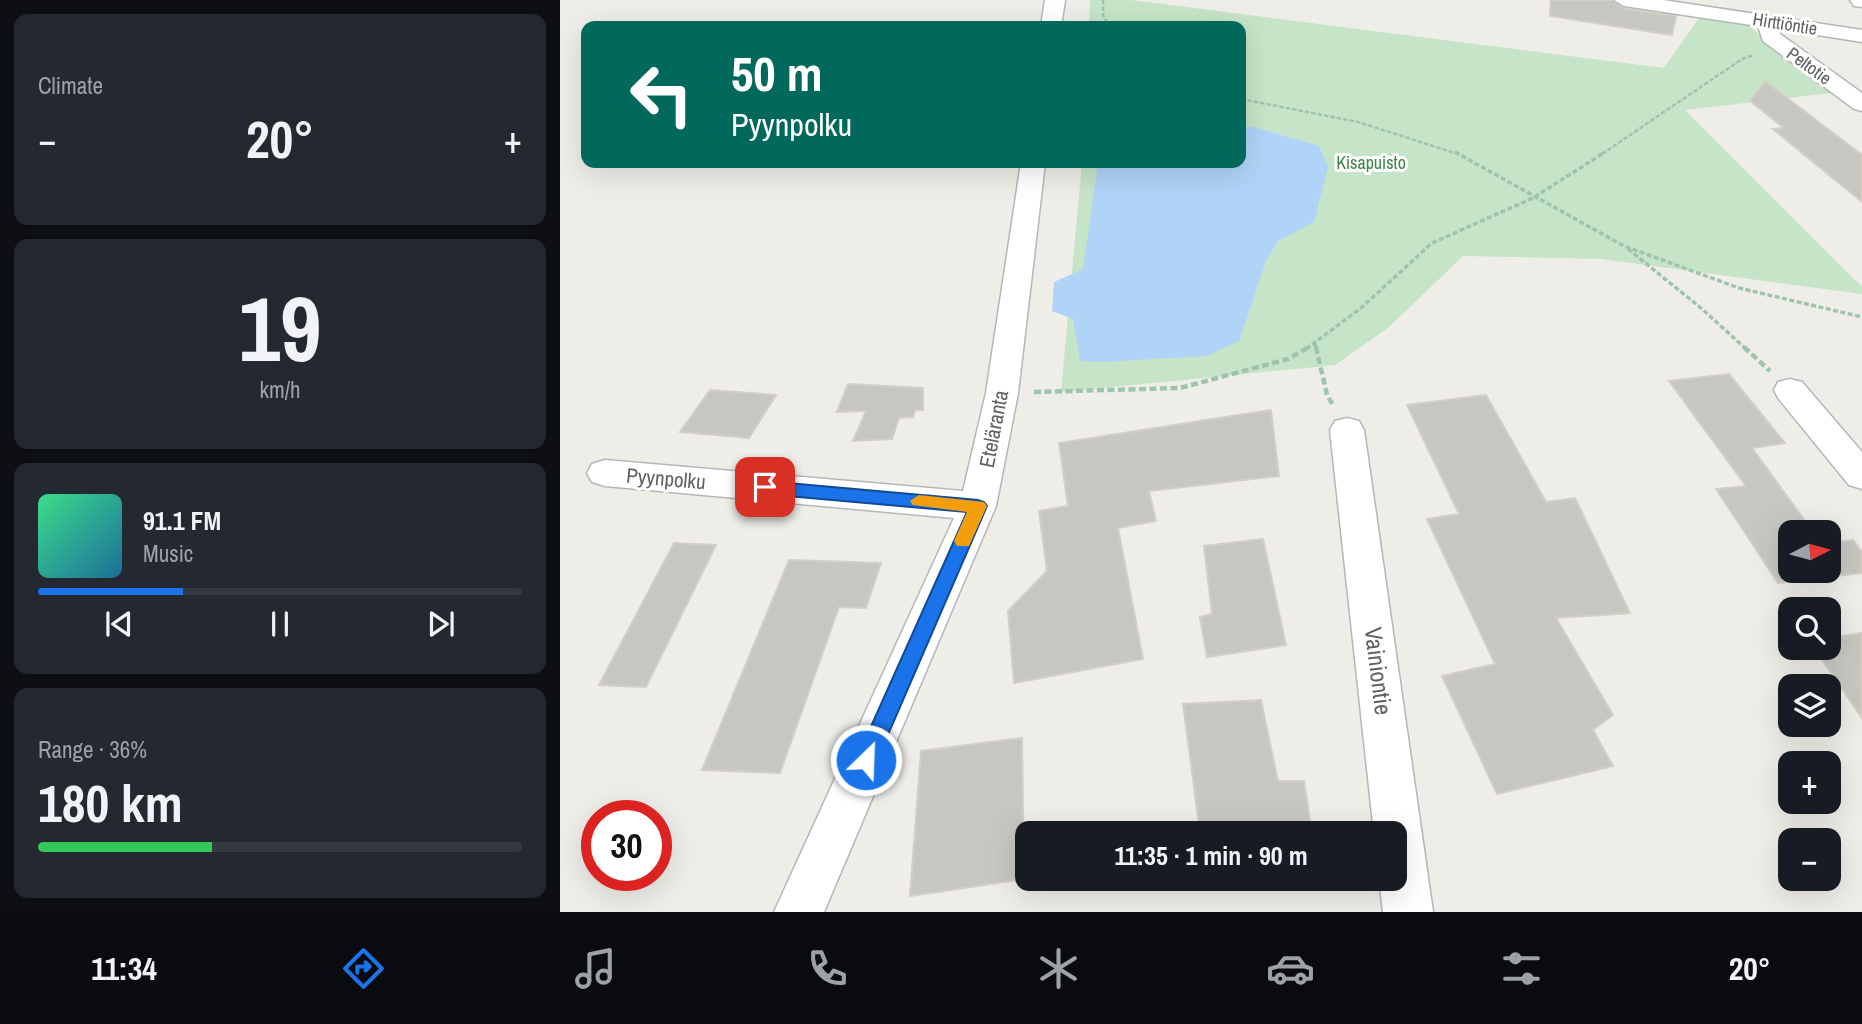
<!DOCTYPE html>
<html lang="en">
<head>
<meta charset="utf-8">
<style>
	body { margin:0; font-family:"Archivo Narrow",sans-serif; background:#242831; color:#f1f3f6; height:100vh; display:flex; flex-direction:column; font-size:26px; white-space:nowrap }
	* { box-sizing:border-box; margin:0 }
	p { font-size:23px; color:#9ea1a6 }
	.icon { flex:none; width:38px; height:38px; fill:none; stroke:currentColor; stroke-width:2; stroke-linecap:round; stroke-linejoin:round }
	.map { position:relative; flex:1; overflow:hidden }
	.details { display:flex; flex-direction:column; gap:14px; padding:14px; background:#0d0f14; width:560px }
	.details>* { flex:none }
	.top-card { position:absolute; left:21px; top:21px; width:665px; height:147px; border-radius:14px; box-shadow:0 7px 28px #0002; background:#00695c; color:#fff; overflow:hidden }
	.needle { width:46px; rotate:84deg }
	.buttons { position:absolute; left:1218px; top:520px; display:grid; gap:14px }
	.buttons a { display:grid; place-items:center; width:63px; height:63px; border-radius:14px; background:#171b24; box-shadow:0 7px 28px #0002; font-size:35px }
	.speed { position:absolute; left:21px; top:800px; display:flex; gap:14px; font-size:35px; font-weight:700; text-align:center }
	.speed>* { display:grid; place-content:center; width:91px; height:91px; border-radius:50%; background:#171b24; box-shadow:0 7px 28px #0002; line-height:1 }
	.speed .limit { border:10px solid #d22; background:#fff; color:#111 }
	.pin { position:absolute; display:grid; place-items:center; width:60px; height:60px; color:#fff; margin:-30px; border-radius:14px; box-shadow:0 4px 10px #0006 }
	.me { position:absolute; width:77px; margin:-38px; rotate:24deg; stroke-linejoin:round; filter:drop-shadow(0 0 5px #0008) }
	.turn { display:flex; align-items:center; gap:24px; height:147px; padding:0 35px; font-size:32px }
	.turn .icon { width:91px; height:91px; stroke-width:2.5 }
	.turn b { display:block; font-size:49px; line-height:60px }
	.big { font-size:52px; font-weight:700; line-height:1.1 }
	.details .tile { flex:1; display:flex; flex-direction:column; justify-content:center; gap:10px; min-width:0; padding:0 24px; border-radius:14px; background:#242831 }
	.details .dial { align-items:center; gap:0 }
	.dial b { font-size:91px; line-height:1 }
	.song { display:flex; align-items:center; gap:21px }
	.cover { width:84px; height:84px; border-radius:10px; background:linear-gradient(135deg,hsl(150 70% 55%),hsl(200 70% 35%)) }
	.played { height:7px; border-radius:4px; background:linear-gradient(90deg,#1a73e8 30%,#363941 30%) }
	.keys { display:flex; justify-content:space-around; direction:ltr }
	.heat { display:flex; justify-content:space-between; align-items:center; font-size:38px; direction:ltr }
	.charge { height:10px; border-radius:5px; background:linear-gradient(90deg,#34c759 36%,#363941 0) }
	.trip { position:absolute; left:455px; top:821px; width:392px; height:70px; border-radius:14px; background:#171b24; box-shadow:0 7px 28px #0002; font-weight:700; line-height:70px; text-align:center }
	.dock { display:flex; height:112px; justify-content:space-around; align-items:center; background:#090b0e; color:#9ea1a6 }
	.dock .icon { width:49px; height:49px }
	.dock .on { color:#1a73e8 }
	.dock b { font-size:32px; color:#f1f3f6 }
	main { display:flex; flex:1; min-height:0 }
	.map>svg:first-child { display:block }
	.green { fill:#c6e4c7 }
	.water { fill:#afd4f7 }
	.building { fill:#c7c7c1; stroke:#d3cfc6; stroke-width:2 }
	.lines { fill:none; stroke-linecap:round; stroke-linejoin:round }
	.minor-casing { stroke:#b4b6ba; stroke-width:3 }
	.tertiary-casing { stroke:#b4b6ba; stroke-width:3 }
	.path-far2 { stroke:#9fc4ac; stroke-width:2.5; stroke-dasharray:4.5 2; stroke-linecap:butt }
	.path-far1 { stroke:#9fc4ac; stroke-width:3.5; stroke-dasharray:5 2.5; stroke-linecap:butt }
	.path { stroke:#9fc4ac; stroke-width:4.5; stroke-dasharray:7 3.5; stroke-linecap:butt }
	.minor { fill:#fff; fill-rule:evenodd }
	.tertiary { fill:#fff; fill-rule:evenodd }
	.route { fill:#1a73e8; stroke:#114b97; stroke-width:2 }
	.slow { fill:#f59e0b }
	.labels { text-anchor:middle; stroke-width:6; stroke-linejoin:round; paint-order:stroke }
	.far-street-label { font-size:18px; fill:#5e6165; stroke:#fff }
	.far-park-label { font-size:18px; fill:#3f8446; stroke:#fff }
	.street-label { font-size:21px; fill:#5e6165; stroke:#fff }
	.near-street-label { font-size:24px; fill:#5e6165; stroke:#fff }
</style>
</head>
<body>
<main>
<section class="details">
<div class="tile"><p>Climate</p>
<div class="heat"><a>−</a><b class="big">20°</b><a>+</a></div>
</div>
<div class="tile dial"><b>19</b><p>km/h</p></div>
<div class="tile">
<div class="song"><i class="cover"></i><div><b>91.1 FM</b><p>Music</p></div></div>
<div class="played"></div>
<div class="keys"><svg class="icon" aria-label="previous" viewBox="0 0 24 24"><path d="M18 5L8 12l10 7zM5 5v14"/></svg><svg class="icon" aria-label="pause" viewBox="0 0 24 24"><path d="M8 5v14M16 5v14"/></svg><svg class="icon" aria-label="next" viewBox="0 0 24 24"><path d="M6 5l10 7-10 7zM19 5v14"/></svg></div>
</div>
<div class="tile"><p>Range · 36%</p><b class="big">180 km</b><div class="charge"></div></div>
</section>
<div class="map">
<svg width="1302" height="912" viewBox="0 0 1302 912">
	<rect width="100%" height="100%" fill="#efede7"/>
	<!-- green -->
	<path class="green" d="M530 0H571L1104 68 1139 18 1188 25 1271 93 1125 110 1302 287V294L1041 259 903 256 828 328 775 365 501 392 522 163H681V26H529Z"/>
	<!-- water -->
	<path class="water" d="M690 126 759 146 768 167 754 222 718 241 706 261 679 341 647 356 542 362 520 361 513 319 492 311 494 282 523 269 538 163H681V128Z"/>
	<!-- building -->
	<g class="building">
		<path d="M991 0H1052L1064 9 1116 16 1112 35 990 16Z"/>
		<path d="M1205 81 1302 155V202L1213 129 1224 128 1190 101Z"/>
		<path d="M1169 374 1225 443 1192 448 1253 532H1230V570H1269V543L1293 540 1302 552V573L1218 583 1156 489 1186 486 1109 381Z"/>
		<path d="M288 384 363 388V410H355L353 417 339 418 332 439 293 441 306 411 277 412Z"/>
		<path d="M150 390 216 395 189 438 120 432Z"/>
		<path d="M926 395 986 502 1015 498 1070 613 996 618 1053 715 1033 730 1053 766 937 794 882 676 935 664 867 519 899 514 847 405Z"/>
		<path d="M711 410 719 476 589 491 596 521 558 528 583 659 454 683 448 611 487 571 479 511 508 506 499 443Z"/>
		<path d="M703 539 726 645 647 657 640 617 652 614 644 546Z"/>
		<path d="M114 543 156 545 86 687 39 685Z"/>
		<path d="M229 560 321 563 306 608 279 607 220 773 142 770Z"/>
		<path d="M1302 633V718L1254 648H1269V638Z"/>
		<path d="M701 700 718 781H744L752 833H640L623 704Z"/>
		<path d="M462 738 464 879 350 896 361 751Z"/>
	</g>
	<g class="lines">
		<!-- minor casing -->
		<g class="minor-casing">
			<g id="minor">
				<path d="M485 0H505L501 26H481Z"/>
				<path d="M1054 0H1103L1302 30V42L1219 29 1220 34 1302 93V111L1294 109 1203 41 1198 26 1064 6Z"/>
				<path d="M461 163H485L458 393 436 506 264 912H214L394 518 45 486 32 482 27 473 32 464 45 460 403 491 426 393Z"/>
				<path d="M1230 379 1242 382 1302 452V489L1289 485 1218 398 1214 390 1218 382Z"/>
				<path d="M787 418 799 421 804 430 873 912H823L819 878H835V833H814L770 430 775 421Z"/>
			</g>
		</g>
		<!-- tertiary casing -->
		<g class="tertiary-casing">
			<path id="tertiary" d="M1290 0H1302V7L1294 6Z"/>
		</g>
		<!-- path-far2 -->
		<g class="path-far2">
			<path d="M543 0V15L549 26"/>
			<path d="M681 99 798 122 898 154"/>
			<path d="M1042 154 1182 59 1194 55"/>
		</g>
		<!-- path-far1 -->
		<g class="path-far1">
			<path d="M895 152 1064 246 1179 288 1302 317"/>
			<path d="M1068 249 1141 308 1186 349"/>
			<path d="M755 344 756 349"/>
			<path d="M746 349 801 308 872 243 973 198 1045 152"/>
		</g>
		<!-- path -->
		<g class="path">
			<path d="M756 347 767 395 773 405"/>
			<path d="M1184 347 1210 371"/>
			<path d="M474 392 620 388 728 359 749 347"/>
		</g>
		<!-- minor -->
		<use href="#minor" class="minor"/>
		<!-- tertiary -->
		<use href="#tertiary" class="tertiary"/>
	</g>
	<!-- route -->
	<path class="route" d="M205 481 418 500 424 502 427 506 314 767 306 770 299 767 296 760 407 512 205 494 197 487Z"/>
	<!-- slow -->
	<path class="slow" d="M359 495 424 502 427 506 409 546H397L394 541 407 512 353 505 350 501Z"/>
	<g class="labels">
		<!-- far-street labels -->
		<g class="far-street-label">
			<text transform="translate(1225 24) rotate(9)" y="6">Hirttiöntie</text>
			<text transform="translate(1249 66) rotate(36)" y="6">Peltotie</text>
		</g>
		<!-- far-park labels -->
		<g class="far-park-label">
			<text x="811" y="169">Kisapuisto</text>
		</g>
		<!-- street labels -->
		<g class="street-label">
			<text transform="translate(434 429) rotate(-79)" y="7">Eteläranta</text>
			<text transform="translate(106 479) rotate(5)" y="7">Pyynpolku</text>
		</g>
		<!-- near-street labels -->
		<g class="near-street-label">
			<text transform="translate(818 671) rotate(83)" y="8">Vainiontie</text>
		</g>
	</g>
</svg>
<div class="buttons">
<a><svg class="needle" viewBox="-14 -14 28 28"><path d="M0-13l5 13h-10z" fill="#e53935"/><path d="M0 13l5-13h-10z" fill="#9ea1a6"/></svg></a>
<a><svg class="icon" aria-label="search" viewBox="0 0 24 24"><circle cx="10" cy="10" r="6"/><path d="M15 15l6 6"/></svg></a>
<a><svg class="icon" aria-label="layers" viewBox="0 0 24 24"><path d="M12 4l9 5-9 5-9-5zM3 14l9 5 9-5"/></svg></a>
<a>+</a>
<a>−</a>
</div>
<div class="speed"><div class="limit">30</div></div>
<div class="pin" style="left:205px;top:487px;background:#d93025"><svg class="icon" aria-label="arrive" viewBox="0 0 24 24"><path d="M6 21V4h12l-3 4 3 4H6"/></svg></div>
<svg class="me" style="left:306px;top:760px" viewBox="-20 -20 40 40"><circle r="17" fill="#1a73e8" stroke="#fff" stroke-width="3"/><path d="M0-11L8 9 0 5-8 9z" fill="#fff"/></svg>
<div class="trip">11:35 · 1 min · 90 m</div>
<div class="top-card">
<div class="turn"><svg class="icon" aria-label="left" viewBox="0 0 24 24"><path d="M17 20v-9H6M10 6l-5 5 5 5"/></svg><div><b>50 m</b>Pyynpolku</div></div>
</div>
</div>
</main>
<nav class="dock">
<b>11:34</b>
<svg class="icon on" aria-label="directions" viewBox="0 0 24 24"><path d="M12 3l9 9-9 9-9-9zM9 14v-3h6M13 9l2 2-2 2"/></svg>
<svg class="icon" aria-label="music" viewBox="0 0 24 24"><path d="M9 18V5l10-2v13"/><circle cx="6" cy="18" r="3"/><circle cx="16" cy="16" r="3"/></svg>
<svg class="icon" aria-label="phone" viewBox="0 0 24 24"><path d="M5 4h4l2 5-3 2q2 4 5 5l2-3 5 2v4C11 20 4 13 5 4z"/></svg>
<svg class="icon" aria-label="climate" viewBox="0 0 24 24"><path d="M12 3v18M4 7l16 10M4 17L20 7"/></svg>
<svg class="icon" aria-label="car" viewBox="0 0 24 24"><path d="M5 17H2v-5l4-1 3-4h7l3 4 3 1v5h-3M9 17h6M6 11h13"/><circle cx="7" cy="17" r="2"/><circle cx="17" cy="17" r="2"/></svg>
<svg class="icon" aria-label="filters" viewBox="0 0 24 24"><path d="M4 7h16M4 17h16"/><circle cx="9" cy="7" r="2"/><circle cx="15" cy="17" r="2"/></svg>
<b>20°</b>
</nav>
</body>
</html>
